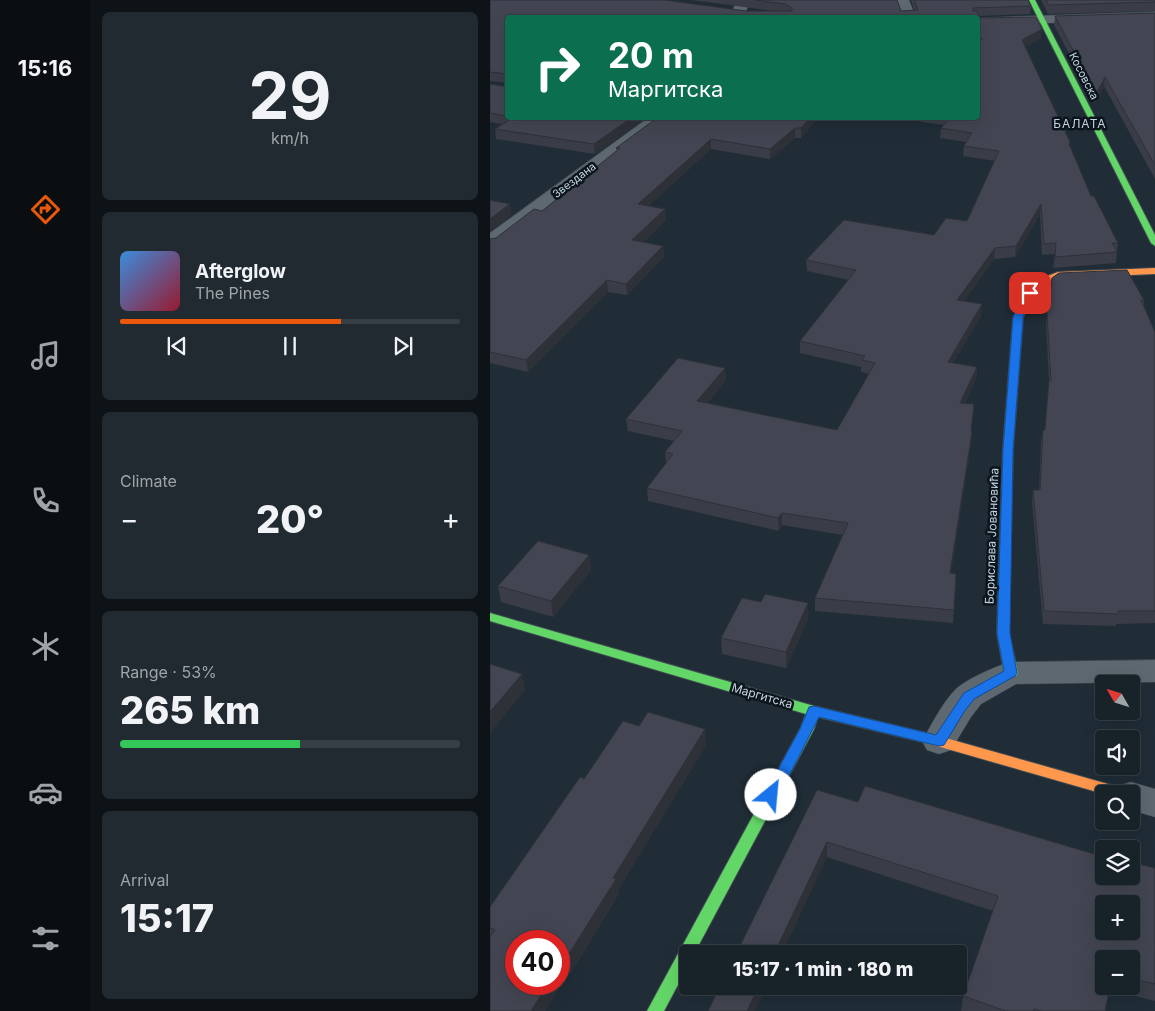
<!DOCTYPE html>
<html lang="en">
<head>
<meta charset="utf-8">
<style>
	body { margin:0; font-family:Inter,sans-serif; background:#212a31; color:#f1f3f6; height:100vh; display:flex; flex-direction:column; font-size:19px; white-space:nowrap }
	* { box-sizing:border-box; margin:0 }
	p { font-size:16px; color:#9fa4a8 }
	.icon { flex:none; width:28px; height:28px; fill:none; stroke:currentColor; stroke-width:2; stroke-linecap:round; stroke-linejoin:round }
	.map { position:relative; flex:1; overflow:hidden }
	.details { display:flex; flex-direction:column; gap:12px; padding:12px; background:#0d1317; width:400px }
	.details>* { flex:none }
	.hud { position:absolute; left:15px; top:15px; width:475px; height:105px; border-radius:5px; box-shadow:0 5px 20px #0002,0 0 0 1px #363f46; background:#0b6e4f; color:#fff; overflow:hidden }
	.needle { width:32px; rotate:309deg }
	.fabs { position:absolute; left:605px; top:675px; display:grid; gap:10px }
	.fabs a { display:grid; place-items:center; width:45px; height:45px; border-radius:5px; background:#182229; box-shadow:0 5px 20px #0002,0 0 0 1px #363f46; font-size:25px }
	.speed { position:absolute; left:15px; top:930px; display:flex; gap:10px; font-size:25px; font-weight:700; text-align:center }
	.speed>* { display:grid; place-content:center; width:65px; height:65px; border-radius:50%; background:#182229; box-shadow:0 5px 20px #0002,0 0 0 1px #363f46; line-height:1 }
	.speed .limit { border:8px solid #d22; background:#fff; color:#111 }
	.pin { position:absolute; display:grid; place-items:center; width:42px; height:42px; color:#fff; margin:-21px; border-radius:10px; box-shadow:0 2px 8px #0006 }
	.me { position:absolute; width:55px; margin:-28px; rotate:28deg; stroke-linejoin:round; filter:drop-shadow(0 0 4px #0008) }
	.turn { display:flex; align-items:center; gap:18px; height:105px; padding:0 20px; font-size:22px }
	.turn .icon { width:65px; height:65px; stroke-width:2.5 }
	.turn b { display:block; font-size:35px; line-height:42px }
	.big { font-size:38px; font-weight:800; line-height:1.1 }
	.details .tile { flex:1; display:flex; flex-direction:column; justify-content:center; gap:8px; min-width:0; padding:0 18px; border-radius:8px; background:#212a31 }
	.details .dial { align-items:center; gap:0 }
	.dial b { font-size:65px; line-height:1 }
	.song { display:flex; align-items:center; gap:15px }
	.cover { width:60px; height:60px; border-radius:8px; background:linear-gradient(135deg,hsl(210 70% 55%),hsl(350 70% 35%)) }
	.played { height:5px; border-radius:2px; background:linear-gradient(90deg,#ea580c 65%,#363f46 65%) }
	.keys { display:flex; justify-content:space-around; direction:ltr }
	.heat { display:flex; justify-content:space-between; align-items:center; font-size:28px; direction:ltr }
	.charge { height:8px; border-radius:4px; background:linear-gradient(90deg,#34c759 53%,#363f46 0) }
	.trip { position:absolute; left:189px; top:945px; width:288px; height:50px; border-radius:5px; background:#182229; box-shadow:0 5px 20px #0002,0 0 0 1px #363f46; font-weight:800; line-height:50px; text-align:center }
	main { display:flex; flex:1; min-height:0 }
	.menu { display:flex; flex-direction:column; width:90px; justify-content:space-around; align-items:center; background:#0a0e10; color:#9fa4a8 }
	.menu .icon { width:35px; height:35px }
	.menu .selected { color:#ea580c }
	.menu b { font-size:22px; color:#f1f3f6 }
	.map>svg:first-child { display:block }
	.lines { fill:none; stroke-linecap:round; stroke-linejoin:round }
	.street-casing { stroke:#404a53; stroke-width:1 }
	.fast-casing { stroke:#404a53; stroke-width:2 }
	.slow-casing { stroke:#404a53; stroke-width:2 }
	.street { fill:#5e6871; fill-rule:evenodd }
	.fast { fill:#63d668; fill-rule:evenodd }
	.slow { fill:#ff974d; fill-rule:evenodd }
	.wall { fill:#3a3c47; fill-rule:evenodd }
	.shaded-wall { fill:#2f3139 }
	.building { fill:#434652; stroke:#2f3139; fill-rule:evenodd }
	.route { fill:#1a73e8; stroke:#114b97 }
	.labels { text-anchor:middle; stroke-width:5; stroke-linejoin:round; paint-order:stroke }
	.far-street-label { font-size:11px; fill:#c6d4e0; stroke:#0b151d }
	.far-quarter-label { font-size:12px; letter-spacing:1px; fill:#c6d4e0; stroke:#0b151d }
	.street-label { font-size:12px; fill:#c6d4e0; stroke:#0b151d }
</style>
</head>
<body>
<main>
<nav class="menu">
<b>15:16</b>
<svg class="icon selected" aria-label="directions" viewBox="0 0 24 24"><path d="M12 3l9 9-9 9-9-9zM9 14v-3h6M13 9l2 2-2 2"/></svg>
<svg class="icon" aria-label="music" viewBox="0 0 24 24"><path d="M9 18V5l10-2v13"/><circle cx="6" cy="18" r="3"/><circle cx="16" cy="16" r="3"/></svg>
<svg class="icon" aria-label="phone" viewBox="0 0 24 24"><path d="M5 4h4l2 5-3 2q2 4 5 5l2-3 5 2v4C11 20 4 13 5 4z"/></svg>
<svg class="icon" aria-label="climate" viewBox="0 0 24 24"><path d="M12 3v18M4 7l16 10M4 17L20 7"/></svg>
<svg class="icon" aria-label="car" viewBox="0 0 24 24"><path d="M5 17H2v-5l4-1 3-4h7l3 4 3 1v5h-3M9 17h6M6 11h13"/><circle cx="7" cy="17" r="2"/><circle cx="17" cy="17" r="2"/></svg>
<svg class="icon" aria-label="filters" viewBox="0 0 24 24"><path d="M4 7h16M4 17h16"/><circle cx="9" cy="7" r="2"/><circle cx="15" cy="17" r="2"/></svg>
</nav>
<section class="details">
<div class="tile dial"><b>29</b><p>km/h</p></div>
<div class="tile">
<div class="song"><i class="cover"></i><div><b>Afterglow</b><p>The Pines</p></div></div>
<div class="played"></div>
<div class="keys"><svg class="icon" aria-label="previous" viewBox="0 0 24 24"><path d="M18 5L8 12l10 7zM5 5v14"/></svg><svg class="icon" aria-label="pause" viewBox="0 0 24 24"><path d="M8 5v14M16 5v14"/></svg><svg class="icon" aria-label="next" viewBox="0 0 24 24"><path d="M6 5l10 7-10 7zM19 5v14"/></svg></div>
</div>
<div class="tile"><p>Climate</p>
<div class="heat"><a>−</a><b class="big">20°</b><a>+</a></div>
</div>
<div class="tile"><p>Range · 53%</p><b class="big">265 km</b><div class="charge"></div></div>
<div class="tile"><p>Arrival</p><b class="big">15:17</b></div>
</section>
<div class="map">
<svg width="665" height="1011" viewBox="0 0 665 1011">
	<rect width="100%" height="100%" fill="#202d37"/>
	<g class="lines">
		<!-- street casing -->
		<g class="street-casing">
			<g id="street">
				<path d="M247 0H261L254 15H244L242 12Z"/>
				<path d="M405 0H419L426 18H412Z"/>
				<path d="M665 12V20L488 25V18H484Z"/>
				<path d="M158 118H177L7 247 0 249V233Z"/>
				<path d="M665 660V682L526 684 491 704 481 717 461 750 449 754 437 750 432 741C442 724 452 703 466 689 475 680 508 665 521 662Z"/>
				<path d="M641 782 665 789V817L641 810V794H625L629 786Z"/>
			</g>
		</g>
		<!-- fast casing -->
		<g class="fast-casing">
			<g id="fast">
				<path d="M539 0H545L665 235V246L661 243Z"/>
				<path d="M544 284 548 287 542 295 533 318 523 449 519 633 528 673 526 676H516L514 673 507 633 513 449 523 318 534 295 541 285Z"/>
				<path d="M0 613 324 706 445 735 450 736 452 740 450 744 445 745 328 717 324 729 204 954H198V966L174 1011H157L310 729 316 714 0 621Z"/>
			</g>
		</g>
		<!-- slow casing -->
		<g class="slow-casing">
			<g id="slow">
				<path d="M665 268V274L569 278C561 281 548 290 541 289L540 287 549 279 568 272Z"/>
				<path d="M445 735 632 788 637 790 639 794H614L440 744 438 740 440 736Z"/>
			</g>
		</g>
		<!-- street -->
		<use href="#street" class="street"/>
		<!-- fast -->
		<use href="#fast" class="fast"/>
		<!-- slow -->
		<use href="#slow" class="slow"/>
	</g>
	<!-- wall -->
	<g class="wall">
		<path d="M0 0 256 11H284L202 0H407L411 11H424L421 0H538L541 6 540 14 488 16 489 18 551 38 535 47 580 145 601 196 628 243 627 252 626 263 563 268 565 254 552 255 550 214 525 257 504 259 474 301 491 316 463 363 487 367 486 379 475 403 483 416 481 432H482L481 444 461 573 466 574 463 623 325 611V598L353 535 292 525 289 531 158 501 157 488 176 463 175 452 184 441 138 431 136 419 235 368 236 380 217 403 347 430 379 374 371 372V367L310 353V341L359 280 317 271 316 260 444 235 477 221 505 161 473 156 474 146 476 142 450 138 451 128 454 125 431 122V118H488V18H18V83L0 81Z"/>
		<path d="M551 0H665V11L558 14Z"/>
		<path d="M665 13V179L614 86 605 103 564 25 565 16Z"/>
		<path d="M0 84 18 87V118H156L105 154 6 139 5 129 12 124 0 122Z"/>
		<path d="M328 118 311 138H305L280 159 221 149 158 206 176 220 153 242 173 246 174 257 137 295 118 292 38 372 0 363V239L6 238 52 211 127 151 126 148Z"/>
		<path d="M562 278 654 300V305L665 332V623L626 624V626L553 624 542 502 543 490H549L551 442 553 430H555L559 380 556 323Z"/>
		<path d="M99 555 101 570 63 617 11 602 8 586Z"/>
		<path d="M271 602 318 619 296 668 232 654 231 638Z"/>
		<path d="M216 745 128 890V895L81 973 78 972 55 1011H0V907L94 779Z"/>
		<path d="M368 802 665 868V1001L619 989 615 1011H471L473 996 503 911 337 857 246 954ZM614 959H641V986H614Z"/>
	</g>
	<!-- shaded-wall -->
	<g class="shaded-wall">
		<path d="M552 29 551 38 531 49 532 40Z"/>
		<path d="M615 77 614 86 605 103 606 94Z"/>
		<path d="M141 118H156L105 154 104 144Z"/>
		<path d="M320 118H328L311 138V128Z"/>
		<path d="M305 128V138L280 159V149Z"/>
		<path d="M221 139V149L149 215 148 204Z"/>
		<path d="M20 204 22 215 0 232V219Z"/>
		<path d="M551 204 550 214 525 257 526 246Z"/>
		<path d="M175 209 176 220 143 251 142 240Z"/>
		<path d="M173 246 174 257 137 295 136 284Z"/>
		<path d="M505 248 504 259 467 311V300Z"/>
		<path d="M117 280 118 292 38 372 36 360Z"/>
		<path d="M492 304 491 316 457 374 458 362Z"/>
		<path d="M487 367 486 379 469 415 470 403Z"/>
		<path d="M235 368 236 380 208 413 207 401Z"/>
		<path d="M482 432 481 444 459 586 460 573Z"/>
		<path d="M292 513V525L289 531 288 518Z"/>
		<path d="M99 555 101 570 63 617 61 601Z"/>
		<path d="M318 603V619L296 668V652Z"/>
		<path d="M32 674 35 690 0 733V712Z"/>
		<path d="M215 729 216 745 128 890V895L81 973 77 957 123 878Z"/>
		<path d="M337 842V857L292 954H284Z"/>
		<path d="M75 956 78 972 55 1011H41L58 984H69V966Z"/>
		<path d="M269 986H277L265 1011H257Z"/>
	</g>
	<!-- building -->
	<g class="building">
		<path d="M0 0H174L256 11H302V8L295 4 265 0H407L411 11 428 10 424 0H538L541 6 483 8V11H487L489 18 546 17 552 29 532 40 580 142 579 144 601 196H604L628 243H622L627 252 565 257 566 243 554 244 551 204 526 246 505 248 467 300 492 304 458 362 487 367 470 403 484 404 481 431 482 432 460 573 466 574 464 610 325 598 358 523 292 513 288 518 157 488 183 454 175 452 192 431 136 419 188 358 235 368 207 401 347 430 385 363 372 360 375 356 310 341 366 270 316 260 354 220 444 235 456 218 477 221 509 151 474 146 482 133 451 128 461 118H488V45L492 39H488V18H18V74L0 72Z"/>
		<path d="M556 0H665V2L559 5Z"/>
		<path d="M665 13V165L615 77 606 94 565 16Z"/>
		<path d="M0 84 18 87V116L0 113Z"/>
		<path d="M23 118H141L104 144 5 129Z"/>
		<path d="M167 118H320L311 128H305L280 149 221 139 148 204 175 209 142 240 173 246 136 284 117 280 36 360 0 352V239L6 238 44 209 52 211 130 148H126Z"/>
		<path d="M0 200 20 204 0 219Z"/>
		<path d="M637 270 654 300H651L665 332V611H628V614L554 611 543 490H550L553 430H555L559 380 561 381 557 312 562 278 569 273Z"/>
		<path d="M48 541 99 555 61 601 8 586Z"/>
		<path d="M275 594 318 603 296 652 231 638 252 598 271 602Z"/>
		<path d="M0 664 32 674 0 712Z"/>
		<path d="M158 712 215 729 123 878 126 879 77 957 75 956 69 966V941H26V984H58L41 1011H0V937L5 930 0 928V907L90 777 94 779 133 721 149 726Z"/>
		<path d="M375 786 614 857V876H641V862L665 868V984L641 978V959H614V986H620L615 1011H551L544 1009V1011H516L473 996 508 896 337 842 284 954H246L327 790 368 802ZM614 904H641V931H614Z"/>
		<path d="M230 986H269L257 1011H218Z"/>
	</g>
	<!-- route -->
	<path class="route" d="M540 290 544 293 538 301 533 318 523 450 520 633 527 673 525 676 484 699 474 712 454 745 449 746 329 717 287 799 281 801 276 799 274 795 310 729 319 707 324 706 446 735 474 693 514 671 507 633 513 450 523 318 529 301 536 291Z"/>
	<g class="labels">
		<!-- far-street labels -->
		<g class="far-street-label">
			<text transform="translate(594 76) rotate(63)" y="4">Косовска</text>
			<text transform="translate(84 180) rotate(-37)" y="4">Звездана</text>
		</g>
		<!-- far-quarter labels -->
		<g class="far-quarter-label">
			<text x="590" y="128">БАЛАТА</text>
		</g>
		<!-- street labels -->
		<g class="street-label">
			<text transform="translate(502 536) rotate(-88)" y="4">Борислава Јовановића</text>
			<text transform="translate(272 696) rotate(16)" y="4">Маргитска</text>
		</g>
	</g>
</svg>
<div class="fabs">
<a><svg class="needle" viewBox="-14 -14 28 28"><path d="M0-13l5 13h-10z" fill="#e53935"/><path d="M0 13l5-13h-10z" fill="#9fa4a8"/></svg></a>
<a><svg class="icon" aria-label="sound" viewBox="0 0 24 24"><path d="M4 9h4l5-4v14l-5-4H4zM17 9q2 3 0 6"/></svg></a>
<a><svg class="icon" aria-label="search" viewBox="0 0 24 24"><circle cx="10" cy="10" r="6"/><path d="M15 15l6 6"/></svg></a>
<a><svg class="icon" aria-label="layers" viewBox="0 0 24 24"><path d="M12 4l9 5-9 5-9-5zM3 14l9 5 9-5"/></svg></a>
<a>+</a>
<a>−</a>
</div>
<div class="speed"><div class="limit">40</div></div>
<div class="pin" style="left:540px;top:293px;background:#d93025"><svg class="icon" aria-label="arrive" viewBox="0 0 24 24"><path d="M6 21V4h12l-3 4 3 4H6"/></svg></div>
<svg class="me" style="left:281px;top:795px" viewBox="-20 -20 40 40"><circle r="19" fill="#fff"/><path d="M0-13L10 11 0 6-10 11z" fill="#1a73e8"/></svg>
<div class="trip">15:17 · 1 min · 180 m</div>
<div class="hud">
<div class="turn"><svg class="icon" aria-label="right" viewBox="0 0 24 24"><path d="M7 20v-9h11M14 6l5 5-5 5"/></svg><div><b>20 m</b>Маргитска</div></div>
</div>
</div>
</main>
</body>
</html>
